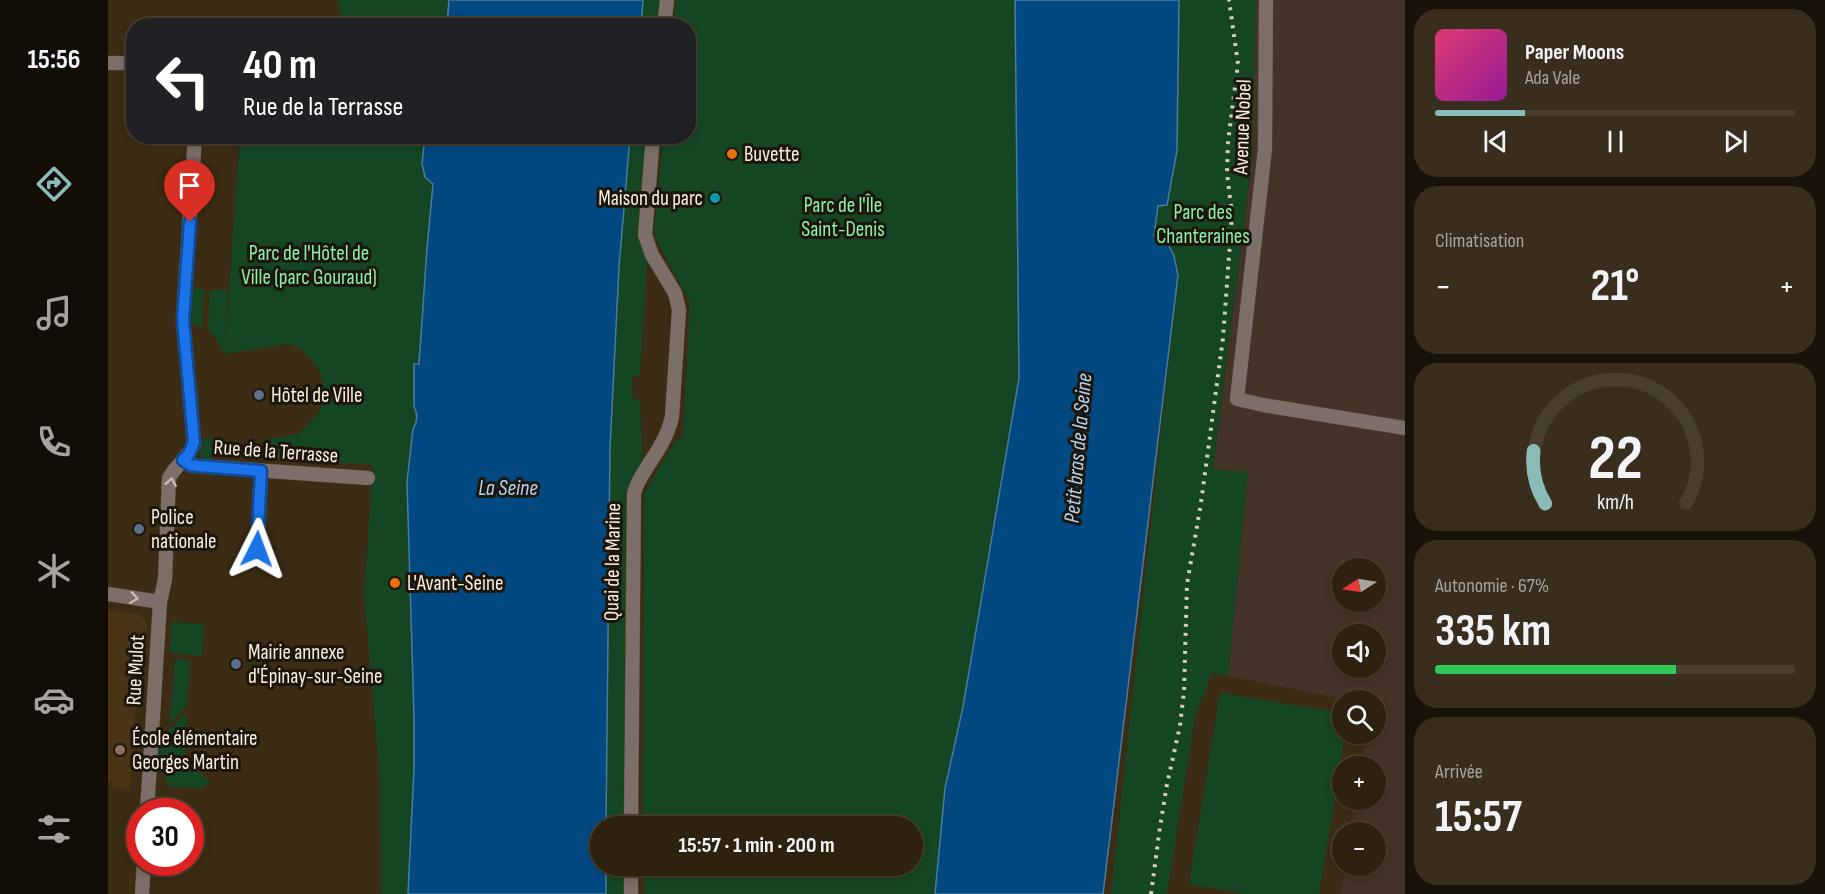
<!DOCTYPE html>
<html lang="fr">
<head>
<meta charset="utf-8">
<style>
	body { margin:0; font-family:"Sofia Sans Condensed",sans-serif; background:#392e1d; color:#f1f3f6; height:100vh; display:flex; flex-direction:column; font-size:22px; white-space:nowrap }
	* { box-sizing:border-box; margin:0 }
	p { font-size:20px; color:#a7a39e }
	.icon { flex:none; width:33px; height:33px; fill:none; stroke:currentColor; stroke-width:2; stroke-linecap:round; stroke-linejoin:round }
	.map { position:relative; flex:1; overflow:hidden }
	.panel { display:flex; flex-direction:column; gap:9px; padding:9px; background:#191208; width:420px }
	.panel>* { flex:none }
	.top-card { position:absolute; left:18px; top:18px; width:570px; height:126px; border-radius:24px; box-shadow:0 3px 9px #0003,0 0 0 2px #483e2f; background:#202124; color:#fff; overflow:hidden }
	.needle { width:39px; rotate:258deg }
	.fabs { position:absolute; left:1224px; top:558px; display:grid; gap:12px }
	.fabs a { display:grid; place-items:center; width:54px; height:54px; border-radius:50%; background:#2d210f; box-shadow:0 3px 9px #0003,0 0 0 2px #483e2f; font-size:30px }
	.speed { position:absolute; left:18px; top:798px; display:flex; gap:12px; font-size:30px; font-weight:700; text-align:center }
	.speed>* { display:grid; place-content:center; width:78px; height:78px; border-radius:50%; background:#2d210f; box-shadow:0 3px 9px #0003,0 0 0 2px #483e2f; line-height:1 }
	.speed .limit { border:9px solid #d22; background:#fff; color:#111 }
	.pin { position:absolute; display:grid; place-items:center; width:51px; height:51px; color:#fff; margin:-62px -26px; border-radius:50% 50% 50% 0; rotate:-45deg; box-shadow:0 0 6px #0007 }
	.pin .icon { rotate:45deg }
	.me { position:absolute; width:66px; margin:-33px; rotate:3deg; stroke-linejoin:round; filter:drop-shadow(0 0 4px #0008) }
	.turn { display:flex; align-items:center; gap:21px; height:126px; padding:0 18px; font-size:27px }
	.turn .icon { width:78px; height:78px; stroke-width:2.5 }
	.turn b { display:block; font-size:42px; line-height:51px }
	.big { font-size:45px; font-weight:700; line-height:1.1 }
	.panel .tile { flex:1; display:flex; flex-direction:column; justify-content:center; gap:9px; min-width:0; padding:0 21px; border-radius:24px; background:#392e1d }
	.panel .dial { align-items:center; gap:0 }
	.dial svg { height:156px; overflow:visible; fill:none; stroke:#483e2f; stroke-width:7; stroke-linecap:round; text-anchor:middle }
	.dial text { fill:#f1f3f6; stroke:none }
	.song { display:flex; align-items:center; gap:18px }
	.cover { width:72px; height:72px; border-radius:9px; background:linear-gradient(135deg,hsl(340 70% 55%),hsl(300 70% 35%)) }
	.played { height:6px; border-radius:3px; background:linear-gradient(90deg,#8bbbb9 25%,#483e2f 25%) }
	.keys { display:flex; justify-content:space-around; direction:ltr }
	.heat { display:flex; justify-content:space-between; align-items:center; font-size:33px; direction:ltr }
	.charge { height:9px; border-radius:4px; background:linear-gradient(90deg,#34c759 67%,#483e2f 0) }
	.trip { position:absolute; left:482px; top:816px; width:333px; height:60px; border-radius:30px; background:#2d210f; box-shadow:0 3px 9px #0003,0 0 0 2px #483e2f; font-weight:700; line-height:60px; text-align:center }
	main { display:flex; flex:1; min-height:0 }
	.tab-bar { display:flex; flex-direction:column; width:108px; justify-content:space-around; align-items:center; background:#120d06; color:#a7a39e }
	.tab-bar .icon { width:42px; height:42px }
	.tab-bar .selected { color:#8bbbb9 }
	.tab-bar b { font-size:27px; color:#f1f3f6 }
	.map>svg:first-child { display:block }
	.industrial { fill:#433328; fill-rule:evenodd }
	.built { fill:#493516 }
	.green { fill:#144624 }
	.water { fill:#014980; stroke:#4b7b9d; stroke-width:1.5 }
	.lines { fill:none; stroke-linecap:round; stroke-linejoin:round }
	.minor-casing { stroke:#564731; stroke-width:15 }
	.minor { stroke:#7c6e69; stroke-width:14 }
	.rail { stroke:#d7ccbc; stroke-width:4; stroke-dasharray:3 6; stroke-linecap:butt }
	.oneway { stroke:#c7bbb1 }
	.route-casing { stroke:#114b97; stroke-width:15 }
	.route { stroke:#1a73e8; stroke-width:10 }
	.food-dot { fill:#e8710a; stroke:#1d160c; stroke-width:2 }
	.culture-dot { fill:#0f9aa8; stroke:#1d160c; stroke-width:2 }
	.service-dot { fill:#5c6f8a; stroke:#1d160c; stroke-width:2 }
	.education-dot { fill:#8d6e63; stroke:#1d160c; stroke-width:2 }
	.labels { text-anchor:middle; stroke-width:6; stroke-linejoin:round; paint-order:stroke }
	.street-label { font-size:21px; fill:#f9efe1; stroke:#1d160c }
	.poi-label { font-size:21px; fill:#f9efe1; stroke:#1d160c; text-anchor:start }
	.park-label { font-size:21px; fill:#8cf1a6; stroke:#1d160c }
	.water-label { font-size:22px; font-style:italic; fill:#b4d3f4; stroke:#1d160c }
</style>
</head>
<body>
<main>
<nav class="tab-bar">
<b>15:56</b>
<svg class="icon selected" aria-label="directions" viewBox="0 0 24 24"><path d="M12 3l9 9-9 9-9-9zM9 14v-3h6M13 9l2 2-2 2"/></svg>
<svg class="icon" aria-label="music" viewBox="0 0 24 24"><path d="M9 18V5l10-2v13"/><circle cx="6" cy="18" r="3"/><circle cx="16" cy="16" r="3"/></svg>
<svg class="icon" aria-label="phone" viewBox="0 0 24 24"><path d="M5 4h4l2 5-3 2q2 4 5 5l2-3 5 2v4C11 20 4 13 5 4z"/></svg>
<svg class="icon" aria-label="climate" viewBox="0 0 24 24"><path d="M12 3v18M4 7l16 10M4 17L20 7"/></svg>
<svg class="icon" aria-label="car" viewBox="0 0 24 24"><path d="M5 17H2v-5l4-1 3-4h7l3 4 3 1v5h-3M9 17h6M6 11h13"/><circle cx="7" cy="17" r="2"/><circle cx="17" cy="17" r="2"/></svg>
<svg class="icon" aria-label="filters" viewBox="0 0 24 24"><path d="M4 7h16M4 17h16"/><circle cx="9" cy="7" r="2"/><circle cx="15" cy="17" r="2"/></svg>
</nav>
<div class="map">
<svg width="1297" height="894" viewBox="0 0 1297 894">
	<rect width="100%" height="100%" fill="#3c2c14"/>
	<!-- industrial -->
	<path class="industrial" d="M1148 0H1297V894H1233L1237 866H1268V832H1243L1248 800H1268V766H1253L1259 734H1268V700H1241L1120 676 1140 472 1105 470 1144 161ZM1234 568H1268V602H1234ZM1234 634H1268V668H1234Z"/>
	<!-- built -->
	<path class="built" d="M0 610 31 614 39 623 37 675 32 677 26 720 22 790 4 787 5 779H0Z"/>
	<!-- green -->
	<g class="green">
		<path d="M230 0H341L339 25H235Z"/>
		<path d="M535 0H553L551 25 533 26Z"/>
		<path d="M568 0H907L911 378 855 707 837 788 827 894H536V866H804V826H535L536 493 568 440 575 438 582 302 552 247 546 231 555 137 580 136V26L566 25Z"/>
		<path d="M1071 0H1148L1144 158 1105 469 1140 472 1120 676 1104 673 1087 717 1059 894H1003L1070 275 1045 237 1050 206 1069 151Z"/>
		<path d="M132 137H317L314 164 317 177 325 184 319 248 311 364H306L309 423 305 429 299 482 306 718V769L300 894H273L272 779 256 594 265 465 160 459 161 439 190 434 211 412 216 399 215 381 209 366 192 348 181 344 117 354V352H114L109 339 100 330 102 290H119L117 346Z"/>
		<path d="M522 137H539L531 226V240L539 260 532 375 524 377 525 399 532 400 535 463 518 492 516 826H498L502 448 511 267Z"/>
		<path d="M84 289H96L94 327 82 323Z"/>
		<path d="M116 437C115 450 110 456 98 461L94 460 90 440Z"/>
		<path d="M63 622 96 624 94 656 62 653Z"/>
		<path d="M67 659 82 660 79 705 62 723Z"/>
		<path d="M1112 693 1234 713V734H1237L1211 894H1139L1081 884Z"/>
		<path d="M76 714 79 716 76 761 103 783 91 788 61 787V783H58V773L49 772 50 749 60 743 61 730Z"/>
		<rect x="498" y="866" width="18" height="28"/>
	</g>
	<!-- water -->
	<g class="water">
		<path d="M341 0H535L533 25H339Z"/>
		<path d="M907 0H1071L1069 151 1059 205 1050 206 1046 236 1058 240 1066 256 1070 275 995 894H827L837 788 855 707 911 378Z"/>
		<path d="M317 136 522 137 511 267 502 448 498 826H492V866H498V894H300L306 768V718L299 482 305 429C309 422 310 414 306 407V364H311L319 248 325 184 317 177 314 164Z"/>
	</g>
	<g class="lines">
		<!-- minor casing -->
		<g class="minor-casing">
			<g id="minor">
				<path d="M1158 0 1157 149 1129 399 1155 405 1297 428"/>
				<path d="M556 26 559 0"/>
				<path d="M0 63H26"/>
				<path d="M75 460 82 465 90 466 260 478"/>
				<path d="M149 550 153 471"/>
				<path d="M0 594 52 602"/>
				<path d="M39 812 52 602 57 579 61 478C68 465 81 457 86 443L75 320 87 136"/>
				<path d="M523 826 526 494C528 483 535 474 541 464 551 449 560 435 564 417L571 310 567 293 544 255 537 235 545 136"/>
				<path d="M34 894 36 862"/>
				<path d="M523 894V866"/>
			</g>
		</g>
		<!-- minor -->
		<use href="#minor" class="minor"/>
		<!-- rail -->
		<path class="rail" d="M1043 894 1052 827 1059 784 1072 726 1076 691 1079 584 1093 503 1115 338 1124 215 1119 173 1120 142 1130 64 1121 0"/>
	</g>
	<!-- one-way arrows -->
	<defs><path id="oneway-chevron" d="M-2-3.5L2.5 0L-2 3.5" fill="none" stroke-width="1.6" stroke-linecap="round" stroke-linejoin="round" transform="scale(1.5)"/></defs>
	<g class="oneway">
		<use href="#oneway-chevron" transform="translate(63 482) rotate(-80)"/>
		<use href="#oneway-chevron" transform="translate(26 598) rotate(8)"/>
	</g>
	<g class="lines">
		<!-- route casing -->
		<g class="route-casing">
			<path id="route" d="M82 222 75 320 86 442 81 454 75 460 82 465 90 466 153 471 149 549"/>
		</g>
		<!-- route -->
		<use href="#route" class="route"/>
	</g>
	<!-- markers -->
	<g class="food-dot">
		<circle cx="624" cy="154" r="6"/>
		<circle cx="287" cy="583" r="6"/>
	</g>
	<circle class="culture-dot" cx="607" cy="198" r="6"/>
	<g class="service-dot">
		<circle cx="151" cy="395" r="6"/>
		<circle cx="31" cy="529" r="6"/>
		<circle cx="128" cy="664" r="6"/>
	</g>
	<circle class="education-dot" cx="12" cy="750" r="6"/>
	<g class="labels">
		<!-- street labels -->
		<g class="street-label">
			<text transform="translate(1134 127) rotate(-88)" y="7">Avenue Nobel</text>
			<text transform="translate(168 451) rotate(4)" y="7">Rue de la Terrasse</text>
			<text transform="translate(504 562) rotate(-89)" y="7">Quai de la Marine</text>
			<text transform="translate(27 670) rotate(-87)" y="7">Rue Mulot</text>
		</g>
		<!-- poi labels -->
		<g class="poi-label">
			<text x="636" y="161">Buvette</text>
			<text x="595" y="205" text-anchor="end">Maison du parc</text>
			<text x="163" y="402">Hôtel de Ville</text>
			<text x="43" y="524">Police<tspan x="43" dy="24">nationale</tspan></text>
			<text x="299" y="590">L'Avant-Seine</text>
			<text x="140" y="659">Mairie annexe<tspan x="140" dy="24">d'Épinay-sur-Seine</tspan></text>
			<text x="24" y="745">École élémentaire<tspan x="24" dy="24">Georges Martin</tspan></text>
		</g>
		<!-- park labels -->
		<g class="park-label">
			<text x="735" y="212">Parc de l'Île<tspan x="735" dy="24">Saint-Denis</tspan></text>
			<text x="1095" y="219">Parc des<tspan x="1095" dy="24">Chanteraines</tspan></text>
			<text x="201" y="260">Parc de l'Hôtel de<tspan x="201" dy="24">Ville (parc Gouraud)</tspan></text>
		</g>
		<!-- water labels -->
		<g class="water-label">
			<text transform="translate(969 448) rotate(-85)" y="8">Petit bras de la Seine</text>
			<text x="400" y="495">La Seine</text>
		</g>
	</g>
</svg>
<div class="fabs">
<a><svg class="needle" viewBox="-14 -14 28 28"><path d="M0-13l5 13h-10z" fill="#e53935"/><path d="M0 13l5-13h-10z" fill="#a7a39e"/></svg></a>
<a><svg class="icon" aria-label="sound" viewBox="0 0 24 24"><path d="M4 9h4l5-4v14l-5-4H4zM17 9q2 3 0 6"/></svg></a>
<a><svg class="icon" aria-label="search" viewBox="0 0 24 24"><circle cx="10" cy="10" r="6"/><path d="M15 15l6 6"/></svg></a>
<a>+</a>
<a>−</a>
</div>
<div class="speed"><div class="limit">30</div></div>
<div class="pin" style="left:82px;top:222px;background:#d93025"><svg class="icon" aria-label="arrive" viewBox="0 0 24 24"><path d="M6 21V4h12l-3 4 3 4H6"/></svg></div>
<svg class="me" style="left:149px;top:549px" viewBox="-20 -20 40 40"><path d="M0-17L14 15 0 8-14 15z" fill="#1a73e8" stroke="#fff" stroke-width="4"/></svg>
<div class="trip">15:57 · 1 min · 200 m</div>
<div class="top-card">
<div class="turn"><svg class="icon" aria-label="left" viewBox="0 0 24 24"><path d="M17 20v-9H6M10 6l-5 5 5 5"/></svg><div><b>40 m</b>Rue de la Terrasse</div></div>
</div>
</div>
<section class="panel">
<div class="tile">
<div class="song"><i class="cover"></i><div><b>Paper Moons</b><p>Ada Vale</p></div></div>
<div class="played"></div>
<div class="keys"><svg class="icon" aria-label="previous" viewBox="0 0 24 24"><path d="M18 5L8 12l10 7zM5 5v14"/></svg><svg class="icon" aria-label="pause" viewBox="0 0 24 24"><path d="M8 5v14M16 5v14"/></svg><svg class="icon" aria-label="next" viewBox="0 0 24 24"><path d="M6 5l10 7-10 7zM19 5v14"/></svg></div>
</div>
<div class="tile"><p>Climatisation</p>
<div class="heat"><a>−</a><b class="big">21°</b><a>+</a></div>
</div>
<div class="tile dial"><svg viewBox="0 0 100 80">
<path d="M14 69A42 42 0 1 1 86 69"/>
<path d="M14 69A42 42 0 0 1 8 42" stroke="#8bbbb9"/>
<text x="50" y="56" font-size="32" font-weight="700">22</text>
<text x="50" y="72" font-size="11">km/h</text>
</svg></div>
<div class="tile"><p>Autonomie · 67%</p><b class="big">335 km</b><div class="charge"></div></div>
<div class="tile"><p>Arrivée</p><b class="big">15:57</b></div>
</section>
</main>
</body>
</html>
